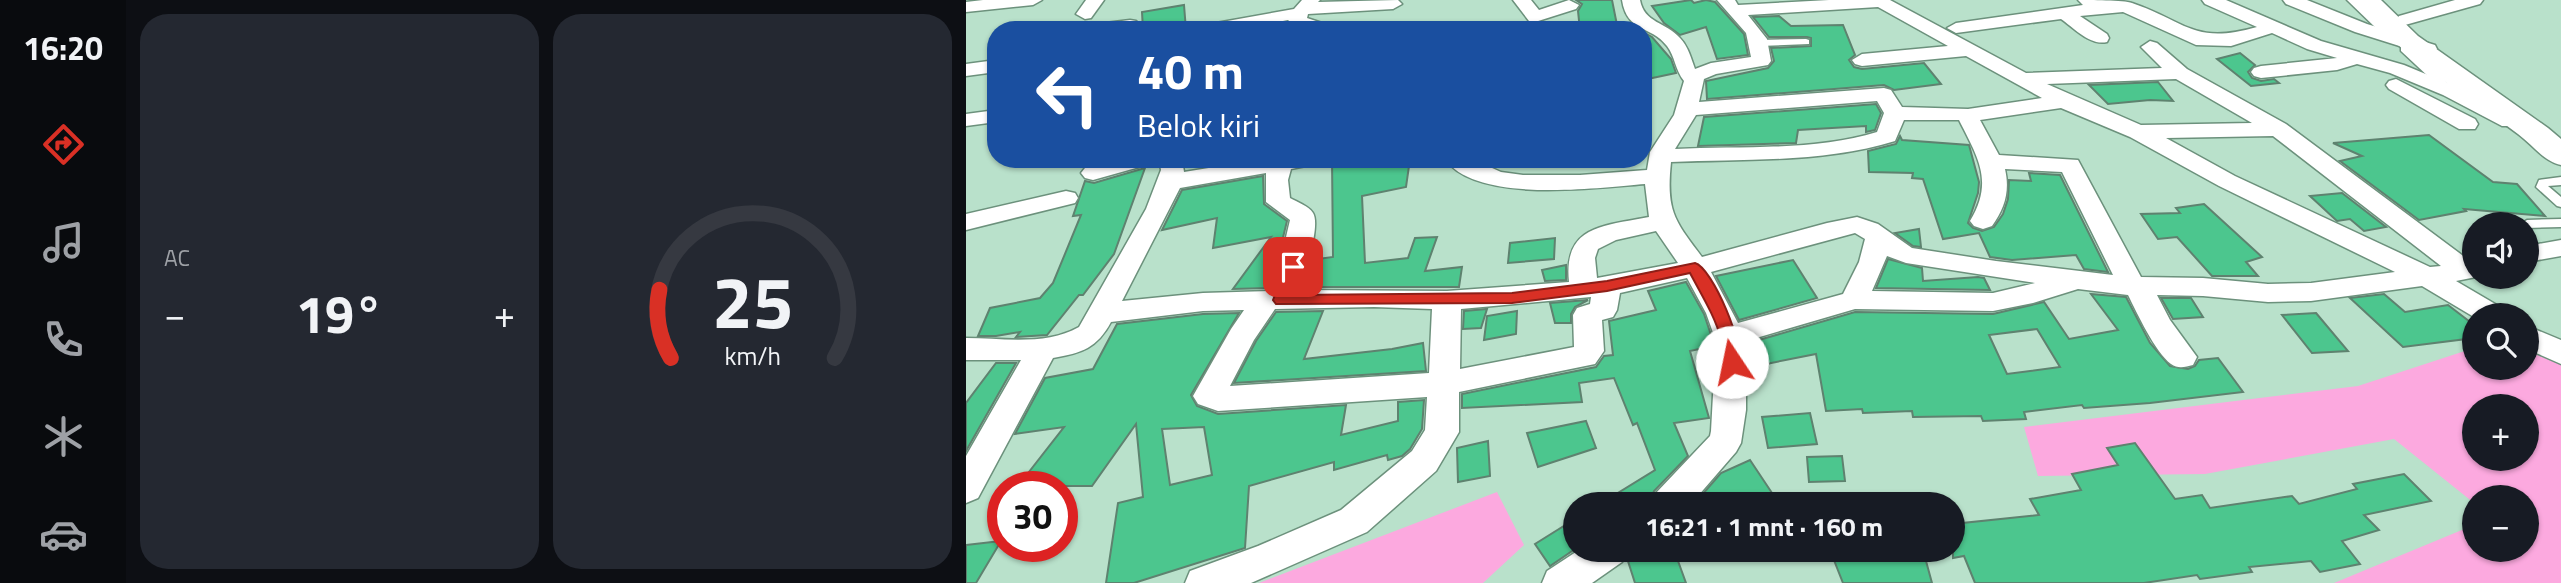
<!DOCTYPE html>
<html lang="id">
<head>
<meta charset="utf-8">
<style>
	body { margin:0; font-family:"Titillium Web",sans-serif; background:#242831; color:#f1f3f6; height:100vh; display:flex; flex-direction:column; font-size:26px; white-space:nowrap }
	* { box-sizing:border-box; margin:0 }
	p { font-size:23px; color:#9ea1a6 }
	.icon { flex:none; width:38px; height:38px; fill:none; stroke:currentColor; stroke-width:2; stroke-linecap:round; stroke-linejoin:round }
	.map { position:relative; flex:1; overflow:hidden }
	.panel { display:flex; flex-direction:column; gap:14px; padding:14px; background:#0d0f14; width:840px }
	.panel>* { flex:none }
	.top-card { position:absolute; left:21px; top:21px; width:665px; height:147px; border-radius:28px; box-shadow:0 2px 5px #0004; background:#1a4fa0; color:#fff; overflow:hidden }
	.buttons { position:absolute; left:1496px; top:212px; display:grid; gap:14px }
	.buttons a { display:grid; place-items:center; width:77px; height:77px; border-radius:50%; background:#171b24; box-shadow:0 2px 5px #0004; font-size:35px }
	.speed { position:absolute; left:21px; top:471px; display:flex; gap:14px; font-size:35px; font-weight:700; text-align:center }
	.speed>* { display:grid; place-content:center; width:91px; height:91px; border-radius:50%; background:#171b24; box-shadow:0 2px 5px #0004; line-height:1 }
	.speed .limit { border:10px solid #d22; background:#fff; color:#111 }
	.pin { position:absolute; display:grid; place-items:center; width:60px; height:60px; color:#fff; margin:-30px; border-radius:14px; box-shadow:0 4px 10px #0006 }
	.me { position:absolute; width:77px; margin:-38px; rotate:349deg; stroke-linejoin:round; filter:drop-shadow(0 0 5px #0008) }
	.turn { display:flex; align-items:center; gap:24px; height:147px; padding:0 35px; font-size:32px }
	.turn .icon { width:91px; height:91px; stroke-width:2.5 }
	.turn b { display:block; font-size:49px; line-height:60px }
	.big { font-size:52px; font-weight:700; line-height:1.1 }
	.panel .card { flex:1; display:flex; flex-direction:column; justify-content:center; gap:10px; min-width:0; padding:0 24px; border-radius:28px; background:#242831 }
	.panel .dial { align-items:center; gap:0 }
	.dial svg { height:182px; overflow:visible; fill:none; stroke:#363941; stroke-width:7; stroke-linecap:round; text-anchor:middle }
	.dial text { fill:#f1f3f6; stroke:none }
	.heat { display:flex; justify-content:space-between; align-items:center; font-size:38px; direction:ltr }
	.panel .tiles { flex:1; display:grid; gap:14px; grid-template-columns:repeat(2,1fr) }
	.trip { position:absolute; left:597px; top:492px; width:402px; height:70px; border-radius:35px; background:#171b24; box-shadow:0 2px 5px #0004; font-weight:700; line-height:70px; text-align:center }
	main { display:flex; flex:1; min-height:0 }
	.tab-bar { display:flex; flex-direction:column; width:126px; justify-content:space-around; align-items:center; background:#090b0e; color:#9ea1a6 }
	.tab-bar .icon { width:49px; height:49px }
	.tab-bar .current { color:#d93025 }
	.tab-bar b { font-size:32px; color:#f1f3f6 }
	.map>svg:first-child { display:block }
	.green { fill:#fca9df; fill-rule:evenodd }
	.building { fill:#4cc68e; stroke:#5e826f; stroke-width:2; fill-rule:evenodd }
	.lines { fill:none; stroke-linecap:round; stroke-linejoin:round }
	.service-casing { stroke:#6c917c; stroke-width:3 }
	.minor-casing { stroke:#6c917c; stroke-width:3 }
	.secondary-casing { stroke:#6c917c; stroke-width:3 }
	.service { fill:#fff; fill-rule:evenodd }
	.minor { fill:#fff; fill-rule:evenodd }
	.secondary { fill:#fff; fill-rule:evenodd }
	.route { fill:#d93025; stroke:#8d1f18; stroke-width:2 }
</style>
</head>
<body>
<main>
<nav class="tab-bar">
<b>16:20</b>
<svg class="icon current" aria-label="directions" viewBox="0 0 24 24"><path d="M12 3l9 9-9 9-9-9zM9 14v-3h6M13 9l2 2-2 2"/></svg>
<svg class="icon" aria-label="music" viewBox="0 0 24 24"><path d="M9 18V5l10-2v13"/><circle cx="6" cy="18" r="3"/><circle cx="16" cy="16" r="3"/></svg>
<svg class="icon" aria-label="phone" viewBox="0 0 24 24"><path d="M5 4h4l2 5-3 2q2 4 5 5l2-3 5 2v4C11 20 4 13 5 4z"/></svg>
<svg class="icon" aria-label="climate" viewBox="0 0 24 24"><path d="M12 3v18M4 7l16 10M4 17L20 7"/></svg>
<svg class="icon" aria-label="car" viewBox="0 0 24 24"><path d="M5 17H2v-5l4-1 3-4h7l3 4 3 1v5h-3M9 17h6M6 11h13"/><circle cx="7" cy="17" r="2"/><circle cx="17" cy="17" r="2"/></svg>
</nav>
<section class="panel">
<div class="tiles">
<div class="card"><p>AC</p>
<div class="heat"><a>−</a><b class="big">19°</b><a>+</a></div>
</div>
<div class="card dial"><svg viewBox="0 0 100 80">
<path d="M14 69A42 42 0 1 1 86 69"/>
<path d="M14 69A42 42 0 0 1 9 39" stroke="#d93025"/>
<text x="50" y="56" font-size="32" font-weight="700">25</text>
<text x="50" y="72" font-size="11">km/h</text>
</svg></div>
</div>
</section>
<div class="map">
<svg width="1595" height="583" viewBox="0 0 1595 583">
	<rect width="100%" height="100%" fill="#b9e1cb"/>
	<!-- green -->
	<g class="green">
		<path d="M1508 348V368H1561V353L1595 357V583H1368L1508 525V550H1561V497H1508V503L1428 439 1239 474 1072 476 1058 427 1392 386ZM1508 406H1561V458H1508Z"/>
		<path d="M531 492 558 545 517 583H293Z"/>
	</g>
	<!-- building -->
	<g class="building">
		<path d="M610 0H646L652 30H614L612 11 616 4Z"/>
		<path d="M725 0 728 3 740 0 749 2 778 34 782 55 751 59 740 27 714 35 698 23 686 6Z"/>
		<path d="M218 5 220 30H177L176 12Z"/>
		<path d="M813 16 825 26 877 25 889 55 883 60 888 67 896 69 958 63 975 84 928 90 918 85 741 99 740 81 802 68 808 61 805 48 845 46V38L841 37H803L787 17Z"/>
		<path d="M677 32 686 37 705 59 710 73 677 80Z"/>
		<path d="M1274 53 1289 65 1282 72 1286 78 1295 81 1308 79 1313 83 1285 86 1251 59Z"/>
		<path d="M1192 82 1207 101 1184 100 1142 104 1123 85Z"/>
		<path d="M910 104 915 113 909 130 900 132V126L832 130 830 143 732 146 738 117Z"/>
		<path d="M1463 135 1527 182 1551 184 1579 216 1498 209 1500 211 1453 220 1374 161 1396 156 1367 143Z"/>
		<path d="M934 136 936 140 1003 145 1013 182 1012 193 1002 223 1007 228 1016 231 1028 227 1037 214 1042 199 1043 180 1065 181 1063 173 1094 175 1142 272 1118 269 1110 255 1046 260 1024 257 1013 233 977 239 957 179 946 178 947 173 903 172 902 151 930 144Z"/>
		<path d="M366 159H444L440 187 396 196 399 263 442 258 449 238 471 237 459 271 496 267 493 287H337L345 260 367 257Z"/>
		<path d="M179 168 148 254 117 295H113L81 335 50 337 54 332 30 336H12L24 308 74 298 87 283 115 215 107 216 119 181 128 183Z"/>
		<path d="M297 176 298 204 321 221 310 266 302 288 267 289 305 237 247 248 251 218 196 230 216 190Z"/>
		<path d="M1376 193 1420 227 1398 231 1384 219 1371 221 1344 196Z"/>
		<path d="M1238 204 1296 257 1280 262 1292 276H1246L1211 237 1192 239 1175 214 1214 213 1210 208Z"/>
		<path d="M953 229 955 247 947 246 929 233Z"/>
		<path d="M589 238 588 259 542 263 544 243Z"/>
		<path d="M922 259 956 268 957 281 1012 277 1018 278 1024 290 910 288Z"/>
		<path d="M827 260 851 298 773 320 750 276Z"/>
		<path d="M600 265V280L579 281 576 270Z"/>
		<path d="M720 282 738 314 747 341V346L724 351 743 418 708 423 722 456 688 491 682 504H634L689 470 671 423 667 425 648 378 613 383 616 402 496 408V394L630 367 638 356 647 355 643 321 690 310 682 291Z"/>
		<path d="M1125 294 1160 297 1184 343 1204 366 1222 369 1229 366 1233 360 1252 358 1277 392 1184 403 1118 408 1116 405 1058 412 1060 419 1017 421 1015 416 947 417 946 411 897 413 896 409 860 411 850 354 795 365 786 342 889 312 1027 314 1078 302 1103 339 1152 330ZM1071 329 1094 367 1041 374 1023 335Z"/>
		<path d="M1418 294 1439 312 1482 305 1508 325V338L1437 347 1384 298Z"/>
		<path d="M1195 298H1225L1237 317 1207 319Z"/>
		<path d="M622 300 609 307 605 314V323H589L584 303Z"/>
		<path d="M521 309 515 328 497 329 498 311Z"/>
		<path d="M357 311 338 359 426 349 457 343 460 371 268 383 290 341 310 312Z"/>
		<path d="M551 311 550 334 518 340 521 316Z"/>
		<path d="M273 313 225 395 231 406 252 414 380 405 375 435 432 421V402L458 400 456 429 444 449 436 456 422 460 421 455 368 470V462L283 486 279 548 168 583H140L152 503 177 497 170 424 126 486H52L98 427 49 434 79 378 127 369 151 324 237 314ZM238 427 246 475 204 485 196 429Z"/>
		<path d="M1350 313 1382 351 1346 353 1316 315Z"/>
		<path d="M30 363H50L0 451V403Z"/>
		<path d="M844 413 851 444 802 448 796 417Z"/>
		<path d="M620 421 630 448 572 467 561 433Z"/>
		<path d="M522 441 524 476 492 482 491 448Z"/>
		<path d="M1169 443 1209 499 1236 495 1244 508 1326 496 1333 504 1391 489 1387 484 1438 474 1465 501 1398 515 1413 530 1376 541 1394 564 1354 572 1345 561 1283 567 1286 572 1234 579 1231 575 1178 583H1009L998 556 987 558V524L1073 515 1064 499 1115 490 1106 474 1152 465 1141 448Z"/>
		<path d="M876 456 879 481 843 482 841 457Z"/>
		<path d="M784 460 808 496 790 504H728L755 473Z"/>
		<path d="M609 519V549L584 566 569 544Z"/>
		<path d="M35 541 10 583H0V545Z"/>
		<path d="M665 550H708L720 583H669L661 558Z"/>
		<path d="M864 550H957L966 583H877Z"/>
	</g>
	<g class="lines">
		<!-- service casing -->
		<g class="service-casing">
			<g id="service">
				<path d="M1381 0H1390L1418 26V30H1412Z"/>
				<path d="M840 39 843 40V44L793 46 788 43 793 40Z"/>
				<path d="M1435 47H1441L1488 89V93H1480L1435 51Z"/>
				<path d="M1595 177V185L1582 186 1595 197V207L1591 206 1570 187 1573 180Z"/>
				<path d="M1595 219V227L1561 228V224H1555L1561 220Z"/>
			</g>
		</g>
		<!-- minor casing -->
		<g class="minor-casing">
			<g id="minor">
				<path d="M17 0H76L67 5 0 12V2Z"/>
				<path d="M120 0H138L125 18 119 19 110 14Z"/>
				<path d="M336 0H354L352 2 432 0 436 4 427 9 342 14 341 18 365 26 368 30H333L322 20 271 30H230L239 25 328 9Z"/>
				<path d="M547 0H565L573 10 603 0 613 5 610 9 569 22 563 21Z"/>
				<path d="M656 0H674C678 23 700 22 714 38 722 46 725 58 729 69L745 63 785 57 780 33 751 0H769L772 5 863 0H924L1060 73 1196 68 1175 47 1184 41 1191 43 1221 69 1320 124 1508 264 1510 277 1490 281 1536 308 1540 315H1508V317L1456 286 1345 301 1302 302 1237 296 1191 295 1204 320 1231 357 1227 365C1219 367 1212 369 1205 364 1189 352 1171 313 1162 295L1112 289 1067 303 1027 311 889 309 780 341V410L775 443 770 452 725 504H685L690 493 744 436 745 431 750 341 740 313 721 278 654 293 651 310 647 317 636 320 638 351 629 364 493 392V432L470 471 401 532 285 583H219L224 571 292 546 375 510 446 451 459 430 461 397 252 411 232 404 227 396 265 329 278 310 237 311 145 322C131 348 116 353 87 358L12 498 0 503V456L55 360H0V338C37 338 80 346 113 327L180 209 195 170 193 159H216L218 172 298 159H353L350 164 325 169 322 180 324 198C331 202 343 206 347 213 355 226 338 276 333 290L481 291 603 282C597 225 638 226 683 217L679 184C631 188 510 204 479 159H506L535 172 557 175H614L681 170 684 152 708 115 718 81C709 70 709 56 701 46 685 25 661 33 656 0ZM912 7 982 46 896 54 886 60 889 64 896 66 1000 56 1076 98 1002 109 936 107 925 90 918 88 733 102 738 79 750 74 802 65 805 61 801 39 782 15ZM1210 79 1286 123 1175 125 1081 84ZM911 101 918 113 911 132C850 151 773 146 709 149L730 115ZM1095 108 1164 137 1253 186 1429 272 1345 283 1302 284 1237 278 1175 277 1112 160 1033 155 1014 120ZM938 120H993C1012 158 1028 181 1004 221L1008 226 1017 229 1026 226C1039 208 1044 191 1039 169L1096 172 1147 275 1030 261 946 248 912 224 891 217 861 223 736 257C708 220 700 211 705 162 779 159 858 163 929 141ZM1307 136 1475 266 1464 267 1269 176 1200 138ZM300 173V202L324 220 313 267 304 291 237 293 156 301 214 188ZM690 231 712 263 631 278 629 258 632 249 650 240ZM889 233 899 239 893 262 877 294 772 323 745 272ZM921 256 940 263 1069 283 1027 293 906 291ZM625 297 624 304 611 308 607 315 608 347 494 369 495 309ZM408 307 466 309 463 373 264 386 288 340 309 309Z"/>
				<path d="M1112 0C1123 0 1158 0 1166 3 1221 22 1228 45 1291 27L1239 4 1236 0H1260L1355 41 1438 65 1491 87 1552 116 1555 121 1552 126H1536L1477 95 1424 73 1391 64 1371 70 1295 78 1288 76 1285 72 1288 68 1295 66 1371 58 1341 49 1306 33 1265 46 1230 45 1157 12 1114 16 1141 34 1143 38 1141 42C1124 46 1108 28 1095 19L990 33 981 28 990 23 1117 5Z"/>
				<path d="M1317 0H1341L1401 24 1469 45 1471 49 1462 55 1389 32 1320 4Z"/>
				<path d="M1489 0H1517L1514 4 1439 25 1430 20 1433 16Z"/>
				<path d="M164 20 170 21 173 25 170 29 114 30 123 25Z"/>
				<path d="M30 60V72L0 76V64Z"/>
				<path d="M1430 79 1509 119 1512 124 1509 129H1493L1423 89 1420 85 1423 81Z"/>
				<path d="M30 110V122L0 126V114Z"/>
				<path d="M150 159H187L184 164 127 180 119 178 115 173 119 168Z"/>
				<path d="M100 191 109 193 112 198 109 203 0 230V214Z"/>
				<path d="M1595 240V256L1561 262V246Z"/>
				<path d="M1561 326 1595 340V364L1561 349Z"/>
				<path d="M613 550H662L656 562 626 583H576L581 571Z"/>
			</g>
		</g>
		<!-- secondary casing -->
		<g class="secondary-casing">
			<path id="secondary" d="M1389 0H1415L1452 36 1582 128 1595 139V165C1577 161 1567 145 1552 134 1504 98 1423 48 1389 0Z"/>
		</g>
		<!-- service -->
		<use href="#service" class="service"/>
		<!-- minor -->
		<use href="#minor" class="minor"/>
		<!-- secondary -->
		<use href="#secondary" class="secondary"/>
	</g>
	<!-- route -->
	<path class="route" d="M327 262 335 267 325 295 546 293 641 281 729 263C746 267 781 349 772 366H760C756 357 758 348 755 339 749 316 735 294 724 273L641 291 546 303 310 304 307 300 320 267Z"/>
</svg>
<div class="buttons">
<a><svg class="icon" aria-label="sound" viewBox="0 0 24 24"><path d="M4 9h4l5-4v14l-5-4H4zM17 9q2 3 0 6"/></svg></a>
<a><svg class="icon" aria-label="search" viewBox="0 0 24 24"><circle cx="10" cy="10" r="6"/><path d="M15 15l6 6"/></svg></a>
<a>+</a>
<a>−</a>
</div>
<div class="speed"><div class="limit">30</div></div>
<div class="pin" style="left:327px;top:267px;background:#d93025"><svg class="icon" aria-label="arrive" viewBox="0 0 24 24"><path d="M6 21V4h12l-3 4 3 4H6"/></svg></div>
<svg class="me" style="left:766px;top:362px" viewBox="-20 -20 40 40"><circle r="19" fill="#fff"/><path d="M0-13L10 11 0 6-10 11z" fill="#d93025"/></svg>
<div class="trip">16:21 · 1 mnt · 160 m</div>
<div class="top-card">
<div class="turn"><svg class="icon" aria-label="left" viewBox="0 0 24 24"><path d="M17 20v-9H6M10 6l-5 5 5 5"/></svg><div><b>40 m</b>Belok kiri</div></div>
</div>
</div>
</main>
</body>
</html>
